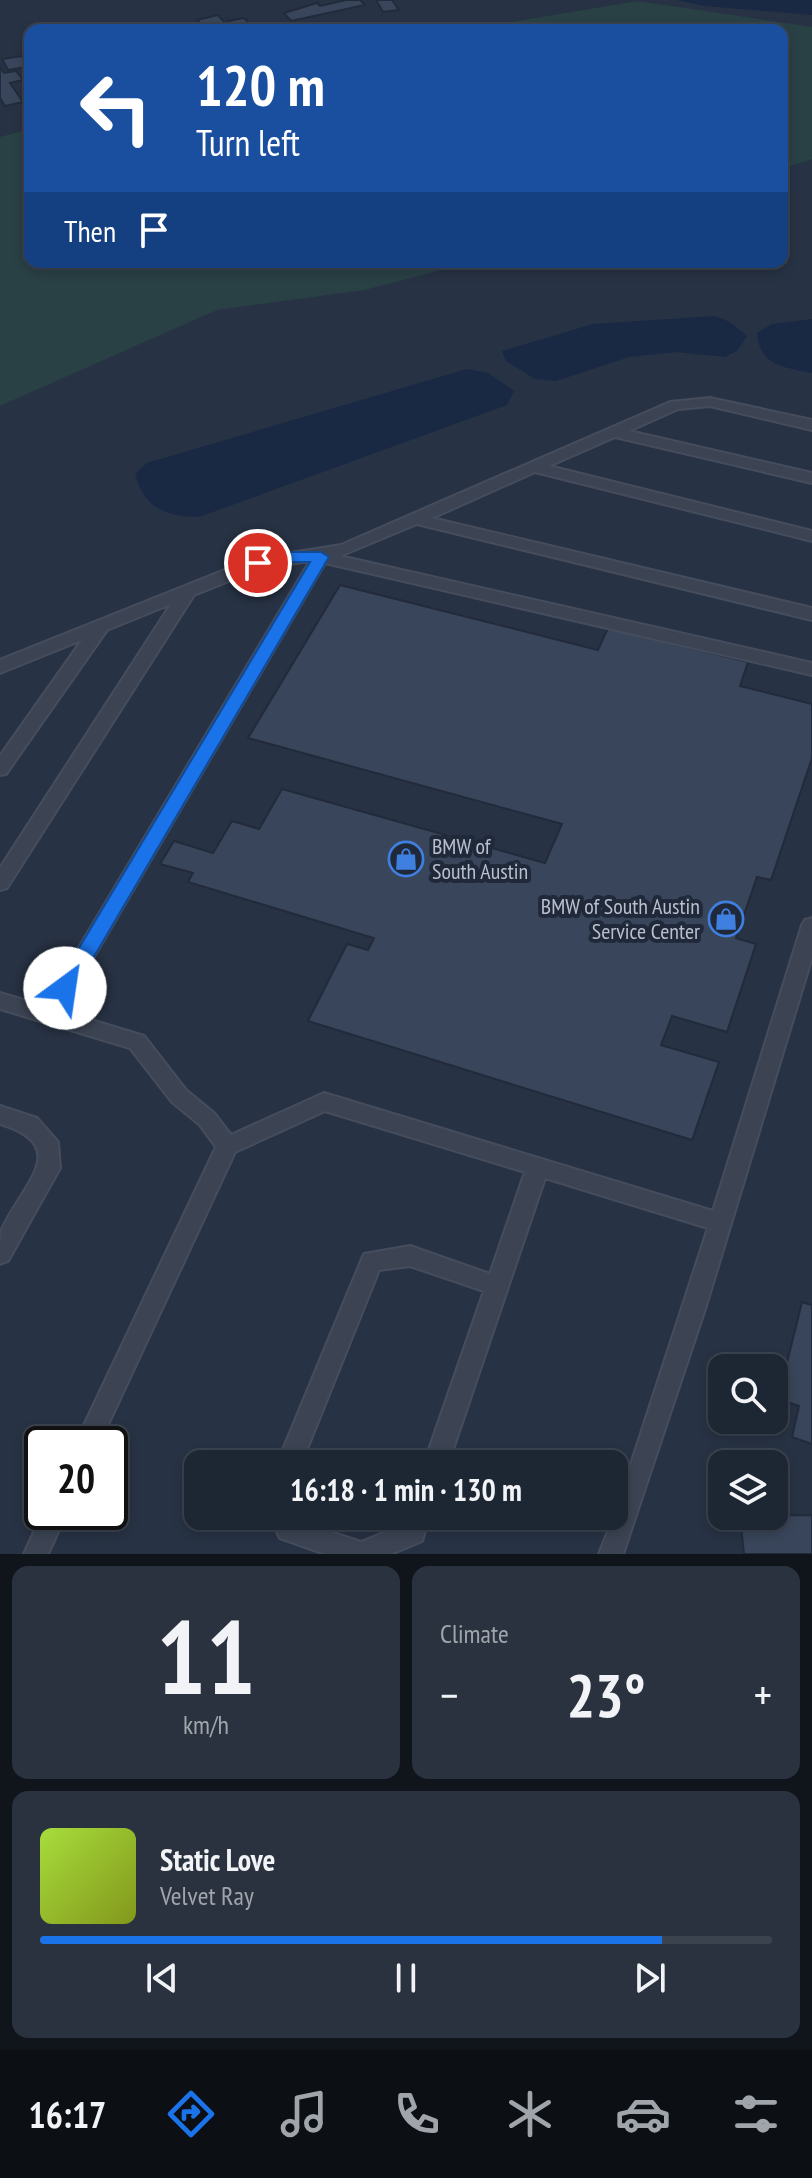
<!DOCTYPE html>
<html lang="en">
<head>
<meta charset="utf-8">
<style>
	body { margin:0; font-family:"PT Sans Narrow",sans-serif; background:#2a323f; color:#f1f3f6; height:100vh; display:flex; flex-direction:column; font-size:30px; white-space:nowrap }
	* { box-sizing:border-box; margin:0 }
	p { font-size:26px; color:#a0a5ac }
	.icon { flex:none; width:44px; height:44px; fill:none; stroke:currentColor; stroke-width:2; stroke-linecap:round; stroke-linejoin:round }
	.map { position:relative; height:1554px; overflow:hidden }
	.side { display:flex; flex-direction:column; gap:12px; padding:12px; background:#10151c; flex:1 }
	.side>* { flex:none }
	.banner { position:absolute; left:24px; top:24px; width:764px; height:244px; border-radius:16px; box-shadow:0 4px 12px #0003,0 0 0 2px #3b434e; background:#1a4fa0; color:#fff; overflow:hidden }
	.tools { position:absolute; left:708px; top:1354px; display:grid; gap:16px }
	.tools a { display:grid; place-items:center; width:80px; height:80px; border-radius:16px; background:#1d2633; box-shadow:0 4px 12px #0003,0 0 0 2px #3b434e; font-size:40px }
	.speed { position:absolute; left:24px; top:1426px; display:flex; gap:16px; font-size:40px; font-weight:700; text-align:center }
	.speed>* { display:grid; place-content:center; width:104px; height:104px; border-radius:50%; background:#1d2633; box-shadow:0 4px 12px #0003,0 0 0 2px #3b434e; line-height:1 }
	.speed .limit { border:4px solid #111; border-radius:12px; background:#fff; color:#111 }
	.pin { position:absolute; display:grid; place-items:center; width:68px; height:68px; color:#fff; margin:-34px; border:4px solid #fff; border-radius:50%; box-shadow:0 2px 8px #0007 }
	.me { position:absolute; width:88px; margin:-44px; rotate:31deg; stroke-linejoin:round; filter:drop-shadow(0 0 6px #0008) }
	.turn { display:flex; align-items:center; gap:28px; height:168px; padding:0 40px; font-size:36px }
	.turn .icon { width:104px; height:104px; stroke-width:2.5 }
	.turn b { display:block; font-size:56px; line-height:68px }
	.then { display:flex; align-items:center; height:76px; padding:0 40px; background:#0003; gap:16px; font-size:30px }
	.big { font-size:60px; font-weight:700; line-height:1.1 }
	.side .widget { flex:1; display:flex; flex-direction:column; justify-content:center; gap:12px; min-width:0; padding:0 28px; border-radius:16px; background:#2a323f }
	.side .dial { align-items:center; gap:0 }
	.dial b { font-size:104px; line-height:1 }
	.song { display:flex; align-items:center; gap:24px }
	.cover { width:96px; height:96px; border-radius:12px; background:linear-gradient(135deg,hsl(80 70% 55%),hsl(70 70% 35%)) }
	.played { height:8px; border-radius:4px; background:linear-gradient(90deg,#1a73e8 85%,#3b434e 85%) }
	.keys { display:flex; justify-content:space-around; direction:ltr }
	.heat { display:flex; justify-content:space-between; align-items:center; font-size:44px; direction:ltr }
	.side .tiles { flex:1; display:grid; gap:12px; grid-template-columns:1fr 1fr }
	.widget:last-child { grid-column:span 2 }
	.trip { position:absolute; left:184px; top:1450px; width:444px; height:80px; border-radius:16px; background:#1d2633; box-shadow:0 4px 12px #0003,0 0 0 2px #3b434e; font-weight:700; line-height:80px; text-align:center }
	.dock { display:flex; height:128px; justify-content:space-around; align-items:center; background:#0c0f14; color:#a0a5ac }
	.dock .icon { width:56px; height:56px }
	.dock .current { color:#1a73e8 }
	.dock b { font-size:36px; color:#f1f3f6 }
	.map>svg:first-child { display:block }
	.green { fill:#294045 }
	.water { fill:#192843 }
	.building { fill:#39455a; stroke:#222b3b; stroke-width:2 }
	.lines { fill:none; stroke-linecap:round; stroke-linejoin:round }
	.lane-casing { stroke:#454d5d; stroke-width:4 }
	.lane { fill:#3c4453; fill-rule:evenodd }
	.route { fill:#1a73e8; stroke:#114b97; stroke-width:2 }
	.labels { text-anchor:middle; stroke-width:8; stroke-linejoin:round; paint-order:stroke }
	.poi-label { font-size:22px; fill:#b9bfcd; stroke:#202939; text-anchor:start }
</style>
</head>
<body>
<div class="map">
<svg width="812" height="1554" viewBox="0 0 812 1554">
	<rect width="100%" height="100%" fill="#273244"/>
	<!-- green -->
	<g class="green">
		<path d="M638 1 812 27V159L782 169V30H462Z"/>
		<path d="M30 129V262H472L365 290 217 310 0 406V137Z"/>
	</g>
	<!-- water -->
	<g class="water">
		<path d="M677 0H812V15L705 6Z"/>
		<path d="M715 316 730 322 747 336 737 351 725 357 677 352 629 357 556 381 535 379 506 361 502 351 593 324Z"/>
		<path d="M812 319V373C785 367 760 367 757 333L772 324Z"/>
		<path d="M467 369 488 373 514 391 507 405 199 517C165 516 145 509 135 474L147 463Z"/>
	</g>
	<!-- building -->
	<g class="building">
		<path d="M346 0H360L365 5 291 21 284 13 317 3 320 6Z"/>
		<path d="M376 0H392L399 10 383 12Z"/>
		<path d="M218 15 226 24 206 29 197 20Z"/>
		<path d="M244 18 254 28 257 30H237L228 21Z"/>
		<path d="M22 56 27 67 8 70 2 59Z"/>
		<path d="M0 67 4 73 16 71 23 80 10 83 23 102 5 106 0 98Z"/>
		<path d="M340 585 598 650 608 628 748 662 740 686 812 704V758L771 880 757 877 736 938 756 944 727 1032 672 1016 661 1045 719 1062 692 1140 308 1021 347 944 368 950 374 938 188 882 193 873 160 864 174 841 213 853 232 821 259 829 282 789 545 863 562 824 248 738Z"/>
		<path d="M802 1302 812 1305V1444L792 1437 799 1406 778 1399Z"/>
		<path d="M812 1515V1554H744L740 1516Z"/>
	</g>
	<g class="lines">
		<!-- lane casing -->
		<g class="lane-casing">
			<g id="lane">
				<path d="M710 398 812 420V430L710 406 678 409 629 431 812 473V483L615 437 549 466 812 531V541L535 472 432 518 812 608V620L417 524 340 556 812 663V675L325 563 62 1011 144 1036 186 1090 214 1113 231 1135 324 1093 713 1211 802 925 805 920 812 918V957L706 1306 623 1554H599L614 1516 708 1228 545 1178 448 1464H424L484 1291 410 1266 379 1270 301 1464H277L364 1254 410 1246 490 1274 525 1172 325 1111 235 1152 99 1444H75L216 1147 200 1125 172 1102 130 1048 0 1009V993L44 1006 310 561 261 568 194 595 7 888 0 890V868L171 604 107 630 6 774 0 775V756L82 640 0 673V660L252 559 341 545 670 402Z"/>
				<path d="M0 1106 37 1118 58 1142 60 1168 8 1261 0 1264C0 1254 0 1241 1 1232 17 1189 77 1147 0 1124Z"/>
				<path d="M43 1512H67L48 1554H24Z"/>
				<path d="M269 1516H294L297 1521 361 1542 403 1525 406 1516H430L422 1541 391 1554H325L280 1538Z"/>
			</g>
		</g>
		<!-- lane -->
		<use href="#lane" class="lane"/>
	</g>
	<!-- route -->
	<path class="route" d="M287 552H321L329 557 72 994H58L55 988 58 983 310 562H287L258 568 250 563 252 559Z"/>
	<!-- icons -->
	<defs>
		<g id="shop-ring" transform="scale(1.8)"><circle r="9.5" fill="#202939" stroke="#3f7fe0" stroke-width="1.5"/><path d="M-5-2.5h2.3a2.7 3.5 0 0 1 5.4 0H5L5.5 6h-11ZM-1.5-2.5h3a1.5 2.3 0 0 0-3 0Z" fill="#3f7fe0"/></g>
	</defs>
	<g fill-rule="evenodd">
		<use href="#shop-ring" x="406" y="859"/>
		<use href="#shop-ring" x="726" y="919"/>
	</g>
	<g class="labels">
		<!-- poi labels -->
		<g class="poi-label">
			<text x="432" y="854">BMW of<tspan x="432" dy="25">South Austin</tspan></text>
			<text x="700" y="914" text-anchor="end">BMW of South Austin<tspan x="700" dy="25">Service Center</tspan></text>
		</g>
	</g>
</svg>
<div class="tools">
<a><svg class="icon" aria-label="search" viewBox="0 0 24 24"><circle cx="10" cy="10" r="6"/><path d="M15 15l6 6"/></svg></a>
<a><svg class="icon" aria-label="layers" viewBox="0 0 24 24"><path d="M12 4l9 5-9 5-9-5zM3 14l9 5 9-5"/></svg></a>
</div>
<div class="speed"><div class="limit">20</div></div>
<div class="pin" style="left:258px;top:563px;background:#d93025"><svg class="icon" aria-label="arrive" viewBox="0 0 24 24"><path d="M6 21V4h12l-3 4 3 4H6"/></svg></div>
<svg class="me" style="left:65px;top:988px" viewBox="-20 -20 40 40"><circle r="19" fill="#fff"/><path d="M0-13L10 11 0 6-10 11z" fill="#1a73e8"/></svg>
<div class="trip">16:18 · 1 min · 130 m</div>
<div class="banner">
<div class="turn"><svg class="icon" aria-label="left" viewBox="0 0 24 24"><path d="M17 20v-9H6M10 6l-5 5 5 5"/></svg><div><b>120 m</b>Turn left</div></div>
<div class="then">Then<svg class="icon" aria-label="arrive" viewBox="0 0 24 24"><path d="M6 21V4h12l-3 4 3 4H6"/></svg></div>
</div>
</div>
<section class="side">
<div class="tiles">
<div class="widget dial"><b>11</b><p>km/h</p></div>
<div class="widget"><p>Climate</p>
<div class="heat"><a>−</a><b class="big">23°</b><a>+</a></div>
</div>
<div class="widget">
<div class="song"><i class="cover"></i><div><b>Static Love</b><p>Velvet Ray</p></div></div>
<div class="played"></div>
<div class="keys"><svg class="icon" aria-label="previous" viewBox="0 0 24 24"><path d="M18 5L8 12l10 7zM5 5v14"/></svg><svg class="icon" aria-label="pause" viewBox="0 0 24 24"><path d="M8 5v14M16 5v14"/></svg><svg class="icon" aria-label="next" viewBox="0 0 24 24"><path d="M6 5l10 7-10 7zM19 5v14"/></svg></div>
</div>
</div>
</section>
<nav class="dock">
<b>16:17</b>
<svg class="icon current" aria-label="directions" viewBox="0 0 24 24"><path d="M12 3l9 9-9 9-9-9zM9 14v-3h6M13 9l2 2-2 2"/></svg>
<svg class="icon" aria-label="music" viewBox="0 0 24 24"><path d="M9 18V5l10-2v13"/><circle cx="6" cy="18" r="3"/><circle cx="16" cy="16" r="3"/></svg>
<svg class="icon" aria-label="phone" viewBox="0 0 24 24"><path d="M5 4h4l2 5-3 2q2 4 5 5l2-3 5 2v4C11 20 4 13 5 4z"/></svg>
<svg class="icon" aria-label="climate" viewBox="0 0 24 24"><path d="M12 3v18M4 7l16 10M4 17L20 7"/></svg>
<svg class="icon" aria-label="car" viewBox="0 0 24 24"><path d="M5 17H2v-5l4-1 3-4h7l3 4 3 1v5h-3M9 17h6M6 11h13"/><circle cx="7" cy="17" r="2"/><circle cx="17" cy="17" r="2"/></svg>
<svg class="icon" aria-label="filters" viewBox="0 0 24 24"><path d="M4 7h16M4 17h16"/><circle cx="9" cy="7" r="2"/><circle cx="15" cy="17" r="2"/></svg>
</nav>
</body>
</html>
